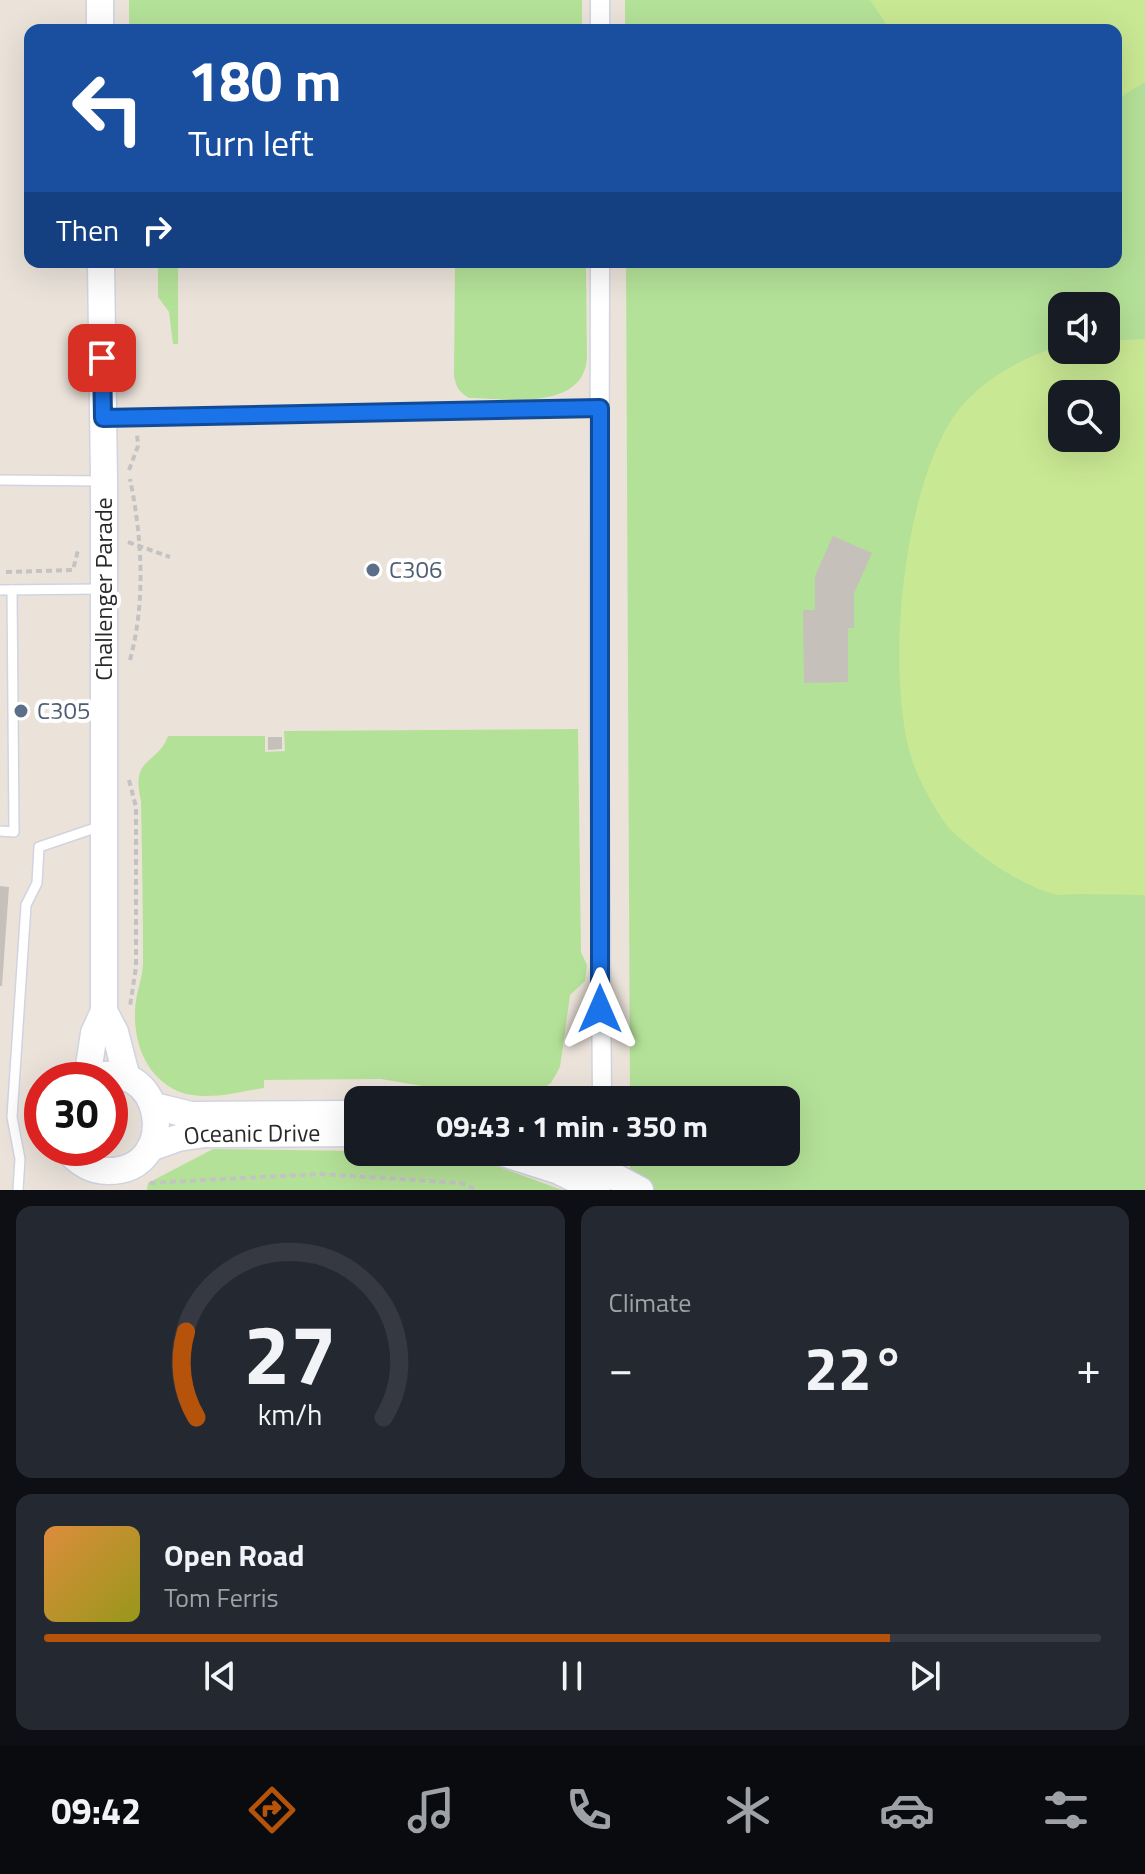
<!DOCTYPE html>
<html lang="en">
<head>
<meta charset="utf-8">
<style>
	body { margin:0; font-family:"Titillium Web",sans-serif; background:#242831; color:#f1f3f6; height:100vh; display:flex; flex-direction:column; font-size:30px; white-space:nowrap }
	* { box-sizing:border-box; margin:0 }
	p { font-size:26px; color:#9ea1a6 }
	.icon { flex:none; width:44px; height:44px; fill:none; stroke:currentColor; stroke-width:2; stroke-linecap:round; stroke-linejoin:round }
	.map { position:relative; height:1190px; overflow:hidden }
	.details { display:flex; flex-direction:column; gap:16px; padding:16px; background:#0d0f14; flex:1 }
	.details>* { flex:none }
	.banner { position:absolute; left:24px; top:24px; width:1098px; height:244px; border-radius:16px; box-shadow:0 8px 32px #0002; background:#1a4fa0; color:#fff; overflow:hidden }
	.fabs { position:absolute; left:1048px; top:292px; display:grid; gap:16px }
	.fabs a { display:grid; place-items:center; width:72px; height:72px; border-radius:16px; background:#171b24; box-shadow:0 8px 32px #0002; font-size:40px }
	.speed { position:absolute; left:24px; top:1062px; display:flex; gap:16px; font-size:40px; font-weight:700; text-align:center }
	.speed>* { display:grid; place-content:center; width:104px; height:104px; border-radius:50%; background:#171b24; box-shadow:0 8px 32px #0002; line-height:1 }
	.speed .limit { border:12px solid #d22; background:#fff; color:#111 }
	.pin { position:absolute; display:grid; place-items:center; width:68px; height:68px; color:#fff; margin:-34px; border-radius:16px; box-shadow:0 4px 12px #0006 }
	.me { position:absolute; width:88px; margin:-44px; rotate:0deg; stroke-linejoin:round; filter:drop-shadow(0 0 6px #0008) }
	.turn { display:flex; align-items:center; gap:28px; height:168px; padding:0 32px; font-size:36px }
	.turn .icon { width:104px; height:104px; stroke-width:2.5 }
	.turn b { display:block; font-size:56px; line-height:68px }
	.then { display:flex; align-items:center; height:76px; padding:0 32px; background:#0003; gap:16px; font-size:30px }
	.big { font-size:60px; font-weight:700; line-height:1.1 }
	.details .card { flex:1; display:flex; flex-direction:column; justify-content:center; gap:12px; min-width:0; padding:0 28px; border-radius:16px; background:#242831 }
	.details .dial { align-items:center; gap:0 }
	.dial svg { height:208px; overflow:visible; fill:none; stroke:#363941; stroke-width:7; stroke-linecap:round; text-anchor:middle }
	.dial text { fill:#f1f3f6; stroke:none }
	.song { display:flex; align-items:center; gap:24px }
	.cover { width:96px; height:96px; border-radius:12px; background:linear-gradient(135deg,hsl(30 70% 55%),hsl(60 70% 35%)) }
	.played { height:8px; border-radius:4px; background:linear-gradient(90deg,#b45309 80%,#363941 80%) }
	.keys { display:flex; justify-content:space-around; direction:ltr }
	.heat { display:flex; justify-content:space-between; align-items:center; font-size:44px; direction:ltr }
	.details .tiles { flex:1; display:grid; gap:16px; grid-template-columns:1fr 1fr }
	.card:last-child { grid-column:span 2 }
	.trip { position:absolute; left:344px; top:1086px; width:456px; height:80px; border-radius:16px; background:#171b24; box-shadow:0 8px 32px #0002; font-weight:700; line-height:80px; text-align:center }
	.dock { display:flex; height:128px; justify-content:space-around; align-items:center; background:#090b0e; color:#9ea1a6 }
	.dock .icon { width:56px; height:56px }
	.dock .active { color:#b45309 }
	.dock b { font-size:36px; color:#f1f3f6 }
	.map>svg:first-child { display:block }
	.green { fill:#b4e198; fill-rule:evenodd }
	.pitch { fill:#c9e893; fill-rule:evenodd }
	.building { fill:#c6c0ba }
	.lines { fill:none; stroke-linecap:round; stroke-linejoin:round }
	.lane-casing { stroke:#d0d4e1; stroke-width:12 }
	.street-casing { stroke:#d0d4e1; stroke-width:21 }
	.secondary-casing { stroke:#d0d4e1; stroke-width:29 }
	.path { stroke:#c3c3c3; stroke-width:4; stroke-dasharray:6 4; stroke-linecap:butt }
	.lane { stroke:#fff; stroke-width:9 }
	.street { stroke:#fff; stroke-width:18 }
	.secondary { stroke:#fff; stroke-width:26 }
	.route-casing { stroke:#114b97; stroke-width:20 }
	.route { stroke:#1a73e8; stroke-width:14 }
	.service-dot { fill:#5c6f8a; stroke:#fff; stroke-width:3 }
	.labels { text-anchor:middle; stroke-width:8; stroke-linejoin:round; paint-order:stroke }
	.service-label { font-size:24px; fill:#4e5e75; stroke:#fff; text-anchor:start }
	.street-label { font-size:24px; fill:#292929; stroke:#fff }
</style>
</head>
<body>
<div class="map">
<svg width="1145" height="1190" viewBox="0 0 1145 1190">
	<rect width="100%" height="100%" fill="#ebe3da"/>
	<!-- green -->
	<g class="green">
		<rect x="129" y="0" width="453" height="30"/>
		<path d="M625 0H1145V1190H651L630 1174V1152H786V1100H630L626 262H1116V30H625ZM1062 306H1106V350H1062ZM1062 394H1106V438H1062Z"/>
		<path d="M158 262H178V344H173L169 312 158 297Z"/>
		<path d="M455 262H586L587 359C582 412 506 398 469 398 459 392 456 387 454 376Z"/>
		<path d="M578 729 581 952 587 965 585 981 570 995 560 1067 551 1083 539 1091 520 1095 481 1096 381 1079 264 1080V1088C244 1091 222 1097 202 1096 156 1095 133 1053 135 1011 135 994 143 979 143 962 143 908 142 855 141 801 130 756 158 765 168 736H265V752L285 751 284 731Z"/>
		<path d="M213 1149 431 1152 491 1164 562 1190H147L148 1183Z"/>
	</g>
	<!-- pitch -->
	<g class="pitch">
		<path d="M870 0H1145V82L1116 100V30H890Z"/>
		<path d="M1145 339V895C1123 895 1100 894 1078 894 1070 894 1061 896 1054 894 1023 887 973 852 951 830 940 819 923 787 917 773 881 688 902 480 960 408 986 377 1024 357 1062 345V350H1106V341ZM1106 394V438H1062V394Z"/>
	</g>
	<!-- building -->
	<g class="building">
		<path d="M833 536 872 553 854 593V628H848V682L804 683 803 610H815V576Z"/>
		<path d="M268 737H282V749L268 750Z"/>
		<path d="M0 886 9 887 2 986H0Z"/>
	</g>
	<g class="lines">
		<!-- lane casing -->
		<g class="lane-casing">
			<g id="lane">
				<path d="M107 418 600 408"/>
				<path d="M0 480 101 481"/>
				<path d="M0 590 100 589"/>
				<path d="M0 831 14 832 12 590"/>
				<path d="M18 1190 20 1159 12 1117 26 905 37 883 39 847 101 826"/>
			</g>
		</g>
		<!-- street casing -->
		<g class="street-casing">
			<g id="street">
				<path d="M600 30V0"/>
				<path d="M600 262 599 707 602 1100"/>
			</g>
		</g>
		<!-- secondary casing -->
		<g class="secondary-casing">
			<g id="secondary">
				<path d="M100 0V30"/>
				<path d="M104 1011 115 1032 127 1078"/>
				<path d="M87 1079 94 1033 104 1011V481L101 262"/>
				<path d="M154 1106 191 1115 358 1114"/>
				<path d="M66 1148C77 1162 90 1171 108 1171 184 1171 164 1048 86 1080"/>
				<path id="s1" d="M150 1148 178 1138 205 1134 358 1133"/>
				<path d="M500 1152 559 1171 597 1190"/>
				<path d="M568 1152 640 1190"/>
			</g>
		</g>
		<!-- path -->
		<g class="path">
			<path d="M129 470 138 446 137 433"/>
			<path d="M128 542 170 557"/>
			<path d="M6 572 73 570 78 550"/>
			<path d="M130 660C146 601 142 537 130 479"/>
			<path d="M129 780 136 807V967L130 1006"/>
			<path d="M364 1091H375L409 1100"/>
			<path d="M150 1183 319 1174 461 1183 478 1190"/>
		</g>
		<!-- lane -->
		<use href="#lane" class="lane"/>
		<!-- street -->
		<use href="#street" class="street"/>
		<!-- secondary -->
		<use href="#secondary" class="secondary"/>
	</g>
	<g class="lines">
		<!-- route casing -->
		<g class="route-casing">
			<path id="route" d="M102 358 103 418 600 408V1009"/>
		</g>
		<!-- route -->
		<use href="#route" class="route"/>
	</g>
	<!-- markers -->
	<g class="service-dot">
		<circle cx="373" cy="570" r="8"/>
		<circle cx="21" cy="711" r="8"/>
	</g>
	<g class="labels">
		<!-- service labels -->
		<g class="service-label">
			<text x="389" y="578">C306</text>
			<text x="37" y="719">C305</text>
		</g>
		<!-- street labels -->
		<g class="street-label">
			<text transform="translate(104 589) rotate(-90)" y="8">Challenger Parade</text>
			<text dy="8" stroke="none"><textPath href="#s1" startOffset="104">Oceanic Drive</textPath></text>
		</g>
	</g>
</svg>
<div class="fabs">
<a><svg class="icon" aria-label="sound" viewBox="0 0 24 24"><path d="M4 9h4l5-4v14l-5-4H4zM17 9q2 3 0 6"/></svg></a>
<a><svg class="icon" aria-label="search" viewBox="0 0 24 24"><circle cx="10" cy="10" r="6"/><path d="M15 15l6 6"/></svg></a>
</div>
<div class="speed"><div class="limit">30</div></div>
<div class="pin" style="left:102px;top:358px;background:#d93025"><svg class="icon" aria-label="arrive" viewBox="0 0 24 24"><path d="M6 21V4h12l-3 4 3 4H6"/></svg></div>
<svg class="me" style="left:600px;top:1009px" viewBox="-20 -20 40 40"><path d="M0-17L14 15 0 8-14 15z" fill="#1a73e8" stroke="#fff" stroke-width="4"/></svg>
<div class="trip">09:43 · 1 min · 350 m</div>
<div class="banner">
<div class="turn"><svg class="icon" aria-label="left" viewBox="0 0 24 24"><path d="M17 20v-9H6M10 6l-5 5 5 5"/></svg><div><b>180 m</b>Turn left</div></div>
<div class="then">Then<svg class="icon" aria-label="right" viewBox="0 0 24 24"><path d="M7 20v-9h11M14 6l5 5-5 5"/></svg></div>
</div>
</div>
<section class="details">
<div class="tiles">
<div class="card dial"><svg viewBox="0 0 100 80">
<path d="M14 69A42 42 0 1 1 86 69"/>
<path d="M14 69A42 42 0 0 1 10 36" stroke="#b45309"/>
<text x="50" y="56" font-size="32" font-weight="700">27</text>
<text x="50" y="72" font-size="11">km/h</text>
</svg></div>
<div class="card"><p>Climate</p>
<div class="heat"><a>−</a><b class="big">22°</b><a>+</a></div>
</div>
<div class="card">
<div class="song"><i class="cover"></i><div><b>Open Road</b><p>Tom Ferris</p></div></div>
<div class="played"></div>
<div class="keys"><svg class="icon" aria-label="previous" viewBox="0 0 24 24"><path d="M18 5L8 12l10 7zM5 5v14"/></svg><svg class="icon" aria-label="pause" viewBox="0 0 24 24"><path d="M8 5v14M16 5v14"/></svg><svg class="icon" aria-label="next" viewBox="0 0 24 24"><path d="M6 5l10 7-10 7zM19 5v14"/></svg></div>
</div>
</div>
</section>
<nav class="dock">
<b>09:42</b>
<svg class="icon active" aria-label="directions" viewBox="0 0 24 24"><path d="M12 3l9 9-9 9-9-9zM9 14v-3h6M13 9l2 2-2 2"/></svg>
<svg class="icon" aria-label="music" viewBox="0 0 24 24"><path d="M9 18V5l10-2v13"/><circle cx="6" cy="18" r="3"/><circle cx="16" cy="16" r="3"/></svg>
<svg class="icon" aria-label="phone" viewBox="0 0 24 24"><path d="M5 4h4l2 5-3 2q2 4 5 5l2-3 5 2v4C11 20 4 13 5 4z"/></svg>
<svg class="icon" aria-label="climate" viewBox="0 0 24 24"><path d="M12 3v18M4 7l16 10M4 17L20 7"/></svg>
<svg class="icon" aria-label="car" viewBox="0 0 24 24"><path d="M5 17H2v-5l4-1 3-4h7l3 4 3 1v5h-3M9 17h6M6 11h13"/><circle cx="7" cy="17" r="2"/><circle cx="17" cy="17" r="2"/></svg>
<svg class="icon" aria-label="filters" viewBox="0 0 24 24"><path d="M4 7h16M4 17h16"/><circle cx="9" cy="7" r="2"/><circle cx="15" cy="17" r="2"/></svg>
</nav>
</body>
</html>
